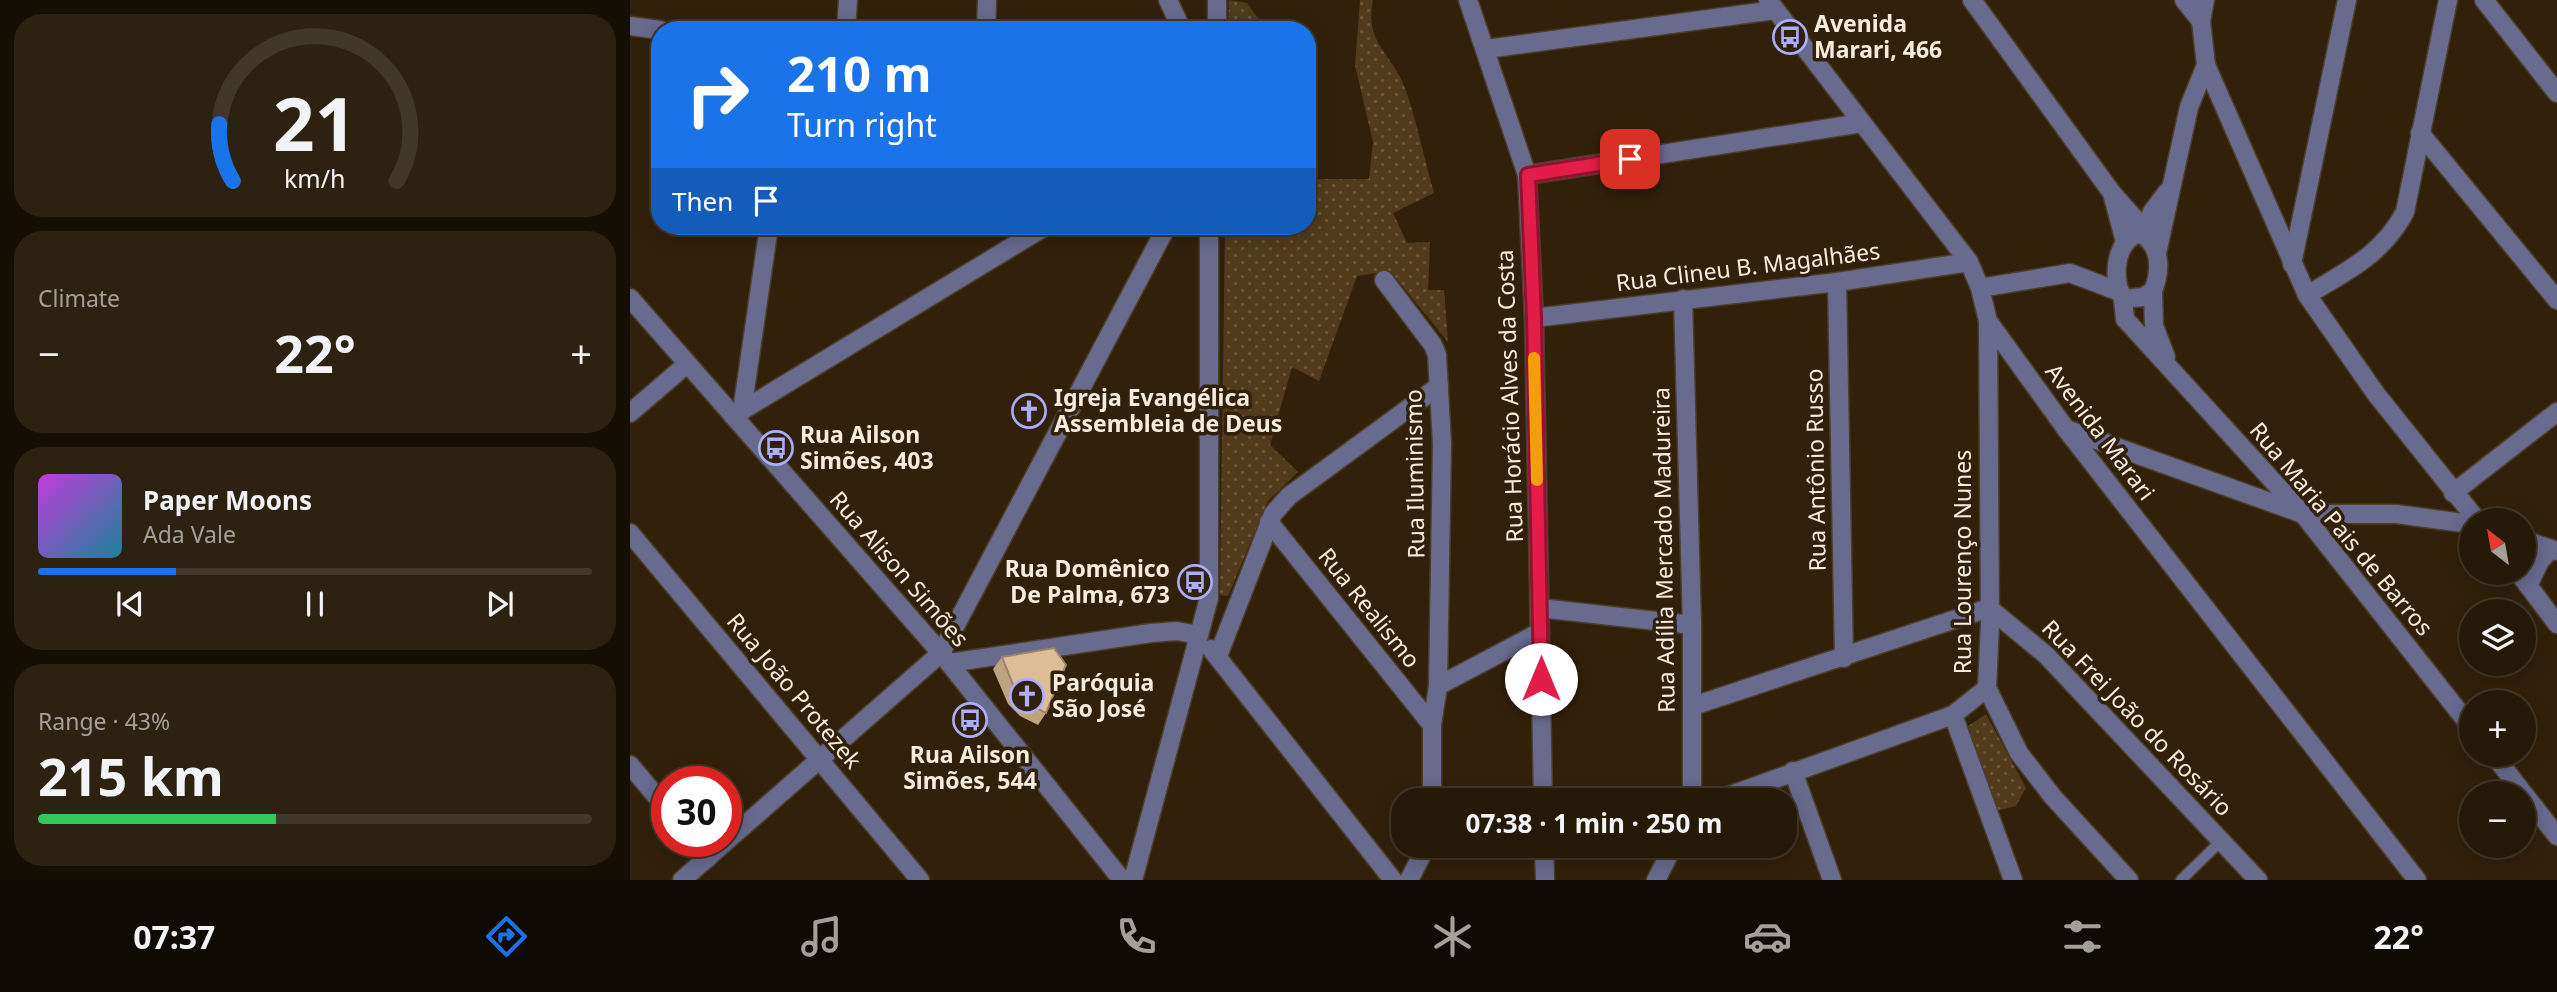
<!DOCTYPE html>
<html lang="en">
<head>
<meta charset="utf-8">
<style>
	body { margin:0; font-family:"Noto Sans",sans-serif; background:#2d2212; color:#f1f3f6; height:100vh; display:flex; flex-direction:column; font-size:26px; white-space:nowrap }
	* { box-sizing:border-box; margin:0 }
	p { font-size:23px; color:#a3a09c }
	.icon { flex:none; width:38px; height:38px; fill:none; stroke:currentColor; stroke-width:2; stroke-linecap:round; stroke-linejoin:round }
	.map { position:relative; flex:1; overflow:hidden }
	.drawer { display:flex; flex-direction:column; gap:14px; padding:14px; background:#140e04; width:630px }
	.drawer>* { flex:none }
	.guide { position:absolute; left:21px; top:21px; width:665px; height:214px; border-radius:28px; box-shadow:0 4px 18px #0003,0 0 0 2px #423829; background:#1a73e8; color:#fff; overflow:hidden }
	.needle { width:46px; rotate:329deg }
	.fabs { position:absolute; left:1829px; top:508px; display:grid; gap:14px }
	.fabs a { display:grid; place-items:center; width:77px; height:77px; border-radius:50%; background:#251908; box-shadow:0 4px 18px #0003,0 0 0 2px #423829; font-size:35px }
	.speed { position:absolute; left:21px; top:766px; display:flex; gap:14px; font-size:35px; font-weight:700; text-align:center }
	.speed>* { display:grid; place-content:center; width:91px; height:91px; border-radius:50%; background:#251908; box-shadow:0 4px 18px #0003,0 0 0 2px #423829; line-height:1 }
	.speed .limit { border:10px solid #d22; background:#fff; color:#111 }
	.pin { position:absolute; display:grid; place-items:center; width:60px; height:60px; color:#fff; margin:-30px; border-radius:14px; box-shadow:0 4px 10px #0006 }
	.me { position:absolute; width:77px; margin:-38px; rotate:0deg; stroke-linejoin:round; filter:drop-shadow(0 0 5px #0008) }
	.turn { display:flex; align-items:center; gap:24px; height:147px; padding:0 21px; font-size:32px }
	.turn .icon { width:91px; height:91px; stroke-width:2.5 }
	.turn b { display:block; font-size:49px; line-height:60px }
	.then { display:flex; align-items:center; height:66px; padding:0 21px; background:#0003; gap:14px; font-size:26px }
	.big { font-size:52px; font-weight:700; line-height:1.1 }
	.drawer .card { flex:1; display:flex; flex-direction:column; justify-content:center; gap:10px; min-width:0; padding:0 24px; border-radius:28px; background:#2d2212 }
	.drawer .dial { align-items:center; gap:0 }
	.dial svg { height:182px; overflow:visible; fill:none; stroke:#423829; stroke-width:7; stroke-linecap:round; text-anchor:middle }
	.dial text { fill:#f1f3f6; stroke:none }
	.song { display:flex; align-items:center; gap:21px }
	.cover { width:84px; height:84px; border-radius:10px; background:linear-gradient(135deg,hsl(290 70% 55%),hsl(190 70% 35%)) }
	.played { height:7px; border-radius:4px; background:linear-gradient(90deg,#1a73e8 25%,#423829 25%) }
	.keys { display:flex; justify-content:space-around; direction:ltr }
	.heat { display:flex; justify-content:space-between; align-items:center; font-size:38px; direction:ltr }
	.charge { height:10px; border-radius:5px; background:linear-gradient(90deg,#34c759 43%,#423829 0) }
	.trip { position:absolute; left:761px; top:788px; width:406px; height:70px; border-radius:28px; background:#251908; box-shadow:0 4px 18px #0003,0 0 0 2px #423829; font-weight:700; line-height:70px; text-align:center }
	.tabs { display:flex; height:112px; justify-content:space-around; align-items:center; background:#0f0a03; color:#a3a09c }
	.tabs .icon { width:49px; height:49px }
	.tabs .selected { color:#1a73e8 }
	.tabs b { font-size:32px; color:#f1f3f6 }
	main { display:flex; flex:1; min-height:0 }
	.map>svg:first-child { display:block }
	.grass { fill:url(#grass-dots) }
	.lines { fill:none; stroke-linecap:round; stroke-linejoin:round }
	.lane-casing { stroke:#4d3e29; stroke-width:13 }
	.street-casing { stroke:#4d3e29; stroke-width:21 }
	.lane { stroke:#686a8e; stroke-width:10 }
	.street { stroke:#686a8e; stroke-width:18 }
	.wall { fill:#bda380 }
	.building { fill:#dcbd95; stroke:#9a8468; stroke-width:2 }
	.route-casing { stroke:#92132f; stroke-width:18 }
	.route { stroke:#e11d48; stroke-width:12 }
	.slow { stroke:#f59e0b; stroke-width:12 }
	.labels { text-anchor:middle; stroke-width:7; stroke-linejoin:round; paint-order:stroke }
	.poi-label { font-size:23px; font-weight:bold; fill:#f7eddf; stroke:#31210b; text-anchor:start }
	.street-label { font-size:23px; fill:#f7eddf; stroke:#31210b }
</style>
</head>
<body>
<main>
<section class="drawer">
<div class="card dial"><svg viewBox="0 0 100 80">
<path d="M14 69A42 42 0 1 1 86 69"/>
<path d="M14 69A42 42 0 0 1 8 44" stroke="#1a73e8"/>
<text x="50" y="56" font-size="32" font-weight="700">21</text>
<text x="50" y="72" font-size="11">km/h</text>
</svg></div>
<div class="card"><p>Climate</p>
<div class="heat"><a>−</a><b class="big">22°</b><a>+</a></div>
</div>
<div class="card">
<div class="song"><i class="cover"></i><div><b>Paper Moons</b><p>Ada Vale</p></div></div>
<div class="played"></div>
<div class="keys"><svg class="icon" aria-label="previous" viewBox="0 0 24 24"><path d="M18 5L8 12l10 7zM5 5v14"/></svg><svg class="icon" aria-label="pause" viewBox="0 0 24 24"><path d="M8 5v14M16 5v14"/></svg><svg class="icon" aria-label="next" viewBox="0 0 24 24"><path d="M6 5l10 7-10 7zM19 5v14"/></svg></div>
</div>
<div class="card"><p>Range · 43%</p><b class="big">215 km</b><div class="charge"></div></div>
</section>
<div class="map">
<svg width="1927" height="880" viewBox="0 0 1927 880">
	<defs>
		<pattern id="grass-dots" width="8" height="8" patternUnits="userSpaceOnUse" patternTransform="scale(1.75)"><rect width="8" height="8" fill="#513b1b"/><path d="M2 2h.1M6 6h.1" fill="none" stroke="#6b583c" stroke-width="1.8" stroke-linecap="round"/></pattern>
	</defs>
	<rect width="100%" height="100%" fill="#31210b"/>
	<!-- grass -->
	<g class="grass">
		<path d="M599 0 617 3 630 21 629 30H598Z"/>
		<path d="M730 0H743C734 43 762 53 775 88 787 122 794 159 804 193L763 213 777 243 800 242 798 290H814L818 342 760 271 727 276 689 381 662 367 640 445 668 472 638 501 598 596 590 595 595 226H677V179H739L743 142 725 65Z"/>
		<path d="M1356 714 1396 788 1386 806 1353 814 1325 735Z"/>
	</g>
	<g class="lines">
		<!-- lane casing -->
		<g class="lane-casing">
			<path id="lane" d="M1551 880 1591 841"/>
		</g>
		<!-- street casing -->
		<g class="street-casing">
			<g id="street">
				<path d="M538 0 552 30"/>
				<path d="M838 0 897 175 904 318 913 800"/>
				<path d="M1138 0 1339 262 1350 288 1358 321 1436 429 1787 880"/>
				<path d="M1342 0 1482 193 1505 219 1509 233"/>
				<path d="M1554 0 1571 21"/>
				<path d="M1854 0 1927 93"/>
				<path d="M0 26 30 30"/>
				<path d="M216 30 218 0"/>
				<path d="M356 30 357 0"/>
				<path d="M587 30V0"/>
				<path d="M856 49 1145 10"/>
				<path d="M1576 65 1677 295 1746 394 1847 520"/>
				<path d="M1790 133 1927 300"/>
				<path d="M897 175 1232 123"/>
				<path d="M1483 197 1495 242"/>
				<path d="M1509 233C1532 244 1531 271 1523 291L1513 297 1493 299C1482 277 1484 243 1509 233Z"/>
				<path d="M1513 234 1522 212 1537 192"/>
				<path d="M1527 253 1559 107 1576 65 1571 21 1575 0"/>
				<path d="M1662 264 1717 0"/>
				<path d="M754 280 803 345 807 355 812 444 808 686"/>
				<path d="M1207 282 1214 658"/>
				<path d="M1350 288 1440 273 1490 292"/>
				<path d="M1523 291 1524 326 1536 357"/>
				<path d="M1677 295C1717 271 1752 255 1775 212L1818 0"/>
				<path d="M0 298 311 653 492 880"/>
				<path d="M1053 299 1062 625V800"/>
				<path d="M1493 299 1495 319 1673 514 1841 727"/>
				<path d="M904 318 1207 282 1339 262"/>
				<path d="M1358 321 1360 623 1357 688 1389 753 1423 797 1499 880"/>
				<path d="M112 411 139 226"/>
				<path d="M0 413 57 364"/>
				<path d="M103 416 416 226"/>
				<path d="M1436 429 1673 514H1766L1841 524"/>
				<path d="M1823 493 1927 412"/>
				<path d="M639 522 802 725"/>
				<path d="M0 533 290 880"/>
				<path d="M1894 540 1927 551"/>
				<path d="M1888 572 1927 624"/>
				<path d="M1898 586 1910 561 1921 549"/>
				<path d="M910 608 1062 625"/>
				<path d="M581 649 763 880"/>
				<path d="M588 656 643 514 659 496 809 386"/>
				<path d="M319 663 521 633 547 631 569 635"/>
				<path d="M1063 706 1359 608 1416 655 1628 880"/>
				<path d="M1323 715 1383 880"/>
				<path d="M1863 754 1893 793"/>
				<path d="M0 765 37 809"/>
				<path d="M1163 771 1202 880"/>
				<path d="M1894 794 1927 836"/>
				<path d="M802 800V725L808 686 910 632"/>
				<path d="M1087 800 1323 715 1357 688"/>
				<path d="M65 842 78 858"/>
				<path d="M914 845 915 880"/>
				<path d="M52 880 311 653 537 226"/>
				<path d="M503 880 579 598V226"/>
				<path d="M779 880 797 845"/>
				<path d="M1026 880 1044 845"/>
			</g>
		</g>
		<!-- lane -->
		<use href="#lane" class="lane"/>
		<!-- street -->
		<use href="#street" class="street"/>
	</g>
	<!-- wall -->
	<path class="wall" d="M372 657 416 713 408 725 390 716 378 704 363 669Z"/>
	<!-- building -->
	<path class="building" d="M424 648 436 665 416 713 398 704 386 692 372 657Z"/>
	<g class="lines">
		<!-- route casing -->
		<g class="route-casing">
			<path id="route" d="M911 679 904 318 898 175 1000 159"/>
		</g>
		<!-- route -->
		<use href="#route" class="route"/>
		<!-- slow -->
		<path class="slow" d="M904 358 907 480"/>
	</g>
	<!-- icons -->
	<defs>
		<g id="bus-ring" transform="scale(1.75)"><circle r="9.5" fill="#31210b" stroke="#abaffb" stroke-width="1.5"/><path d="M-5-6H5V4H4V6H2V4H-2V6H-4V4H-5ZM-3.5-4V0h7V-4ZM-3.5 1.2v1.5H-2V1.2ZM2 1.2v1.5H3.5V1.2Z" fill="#abaffb"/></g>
		<g id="church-ring" transform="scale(1.75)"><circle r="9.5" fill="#31210b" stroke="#abaffb" stroke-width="1.5"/><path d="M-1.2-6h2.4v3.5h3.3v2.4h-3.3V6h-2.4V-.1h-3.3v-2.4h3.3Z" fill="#abaffb"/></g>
	</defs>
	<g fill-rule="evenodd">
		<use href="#bus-ring" x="1160" y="37"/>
		<use href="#church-ring" x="399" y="411"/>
		<use href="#bus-ring" x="146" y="448"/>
		<use href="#bus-ring" x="565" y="582"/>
		<use href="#church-ring" x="397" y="696"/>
		<use href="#bus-ring" x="340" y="720"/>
	</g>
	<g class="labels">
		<!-- poi labels -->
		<g class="poi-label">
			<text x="1184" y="32">Avenida<tspan x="1184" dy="26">Marari, 466</tspan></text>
			<text x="424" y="406">Igreja Evangélica<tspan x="424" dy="26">Assembleia de Deus</tspan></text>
			<text x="170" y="443">Rua Ailson<tspan x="170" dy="26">Simões, 403</tspan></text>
			<text x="540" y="577" text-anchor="end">Rua Domênico<tspan x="540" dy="26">De Palma, 673</tspan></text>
			<text x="422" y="691">Paróquia<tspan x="422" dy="26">São José</tspan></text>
			<text x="340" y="763" text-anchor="middle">Rua Ailson<tspan x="340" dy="26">Simões, 544</tspan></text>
		</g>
		<!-- street labels -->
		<g class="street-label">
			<text transform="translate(1118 267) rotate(-7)" y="8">Rua Clineu B. Magalhães</text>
			<text transform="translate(880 396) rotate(-92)" y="8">Rua Horácio Alves da Costa</text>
			<text transform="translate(1470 432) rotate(53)" y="8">Avenida Marari</text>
			<text transform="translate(1186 470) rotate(-91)" y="8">Rua Antônio Russo</text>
			<text transform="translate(785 474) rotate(-91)" y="8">Rua Iluminismo</text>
			<text transform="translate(1711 529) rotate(50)" y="8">Rua Maria Pais de Barros</text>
			<text transform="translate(1034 550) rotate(-91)" y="8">Rua Adília Mercado Madureira</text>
			<text transform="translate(1333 562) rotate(-90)" y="8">Rua Lourenço Nunes</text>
			<text transform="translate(269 569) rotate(49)" y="8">Rua Alison Simões</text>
			<text transform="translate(739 608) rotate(51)" y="8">Rua Realismo</text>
			<text transform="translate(164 691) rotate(50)" y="8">Rua João Protezek</text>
			<text transform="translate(1507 718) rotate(46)" y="8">Rua Frei João do Rosário</text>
		</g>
	</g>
</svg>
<div class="fabs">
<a><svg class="needle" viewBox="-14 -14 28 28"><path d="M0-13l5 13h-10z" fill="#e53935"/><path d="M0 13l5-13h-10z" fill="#a3a09c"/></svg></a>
<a><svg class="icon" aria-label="layers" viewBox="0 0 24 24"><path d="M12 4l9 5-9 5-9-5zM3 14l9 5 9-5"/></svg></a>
<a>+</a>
<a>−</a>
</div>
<div class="speed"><div class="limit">30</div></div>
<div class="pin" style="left:1000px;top:159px;background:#d93025"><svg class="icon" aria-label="arrive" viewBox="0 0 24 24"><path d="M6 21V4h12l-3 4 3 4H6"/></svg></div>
<svg class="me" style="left:911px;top:679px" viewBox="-20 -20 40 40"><circle r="19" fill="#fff"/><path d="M0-13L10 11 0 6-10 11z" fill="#e11d48"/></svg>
<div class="trip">07:38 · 1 min · 250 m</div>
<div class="guide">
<div class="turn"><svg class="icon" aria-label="right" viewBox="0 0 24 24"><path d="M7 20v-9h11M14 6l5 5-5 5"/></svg><div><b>210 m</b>Turn right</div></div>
<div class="then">Then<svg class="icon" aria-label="arrive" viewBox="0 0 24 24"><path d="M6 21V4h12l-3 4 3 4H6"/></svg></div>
</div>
</div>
</main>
<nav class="tabs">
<b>07:37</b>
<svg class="icon selected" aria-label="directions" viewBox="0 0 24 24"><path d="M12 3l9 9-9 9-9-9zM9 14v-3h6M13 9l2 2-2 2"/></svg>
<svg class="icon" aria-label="music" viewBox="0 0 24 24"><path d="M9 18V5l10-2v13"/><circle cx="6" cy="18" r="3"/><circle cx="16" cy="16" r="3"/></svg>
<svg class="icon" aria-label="phone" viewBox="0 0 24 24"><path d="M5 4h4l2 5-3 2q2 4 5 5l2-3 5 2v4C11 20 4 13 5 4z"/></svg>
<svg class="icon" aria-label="climate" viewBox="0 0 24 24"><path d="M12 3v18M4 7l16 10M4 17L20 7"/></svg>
<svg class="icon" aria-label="car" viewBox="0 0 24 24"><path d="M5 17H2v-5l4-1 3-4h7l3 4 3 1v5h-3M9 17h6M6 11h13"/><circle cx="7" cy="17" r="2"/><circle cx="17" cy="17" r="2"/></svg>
<svg class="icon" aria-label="filters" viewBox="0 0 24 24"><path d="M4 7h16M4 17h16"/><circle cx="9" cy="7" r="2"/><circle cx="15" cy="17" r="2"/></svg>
<b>22°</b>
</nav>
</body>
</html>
